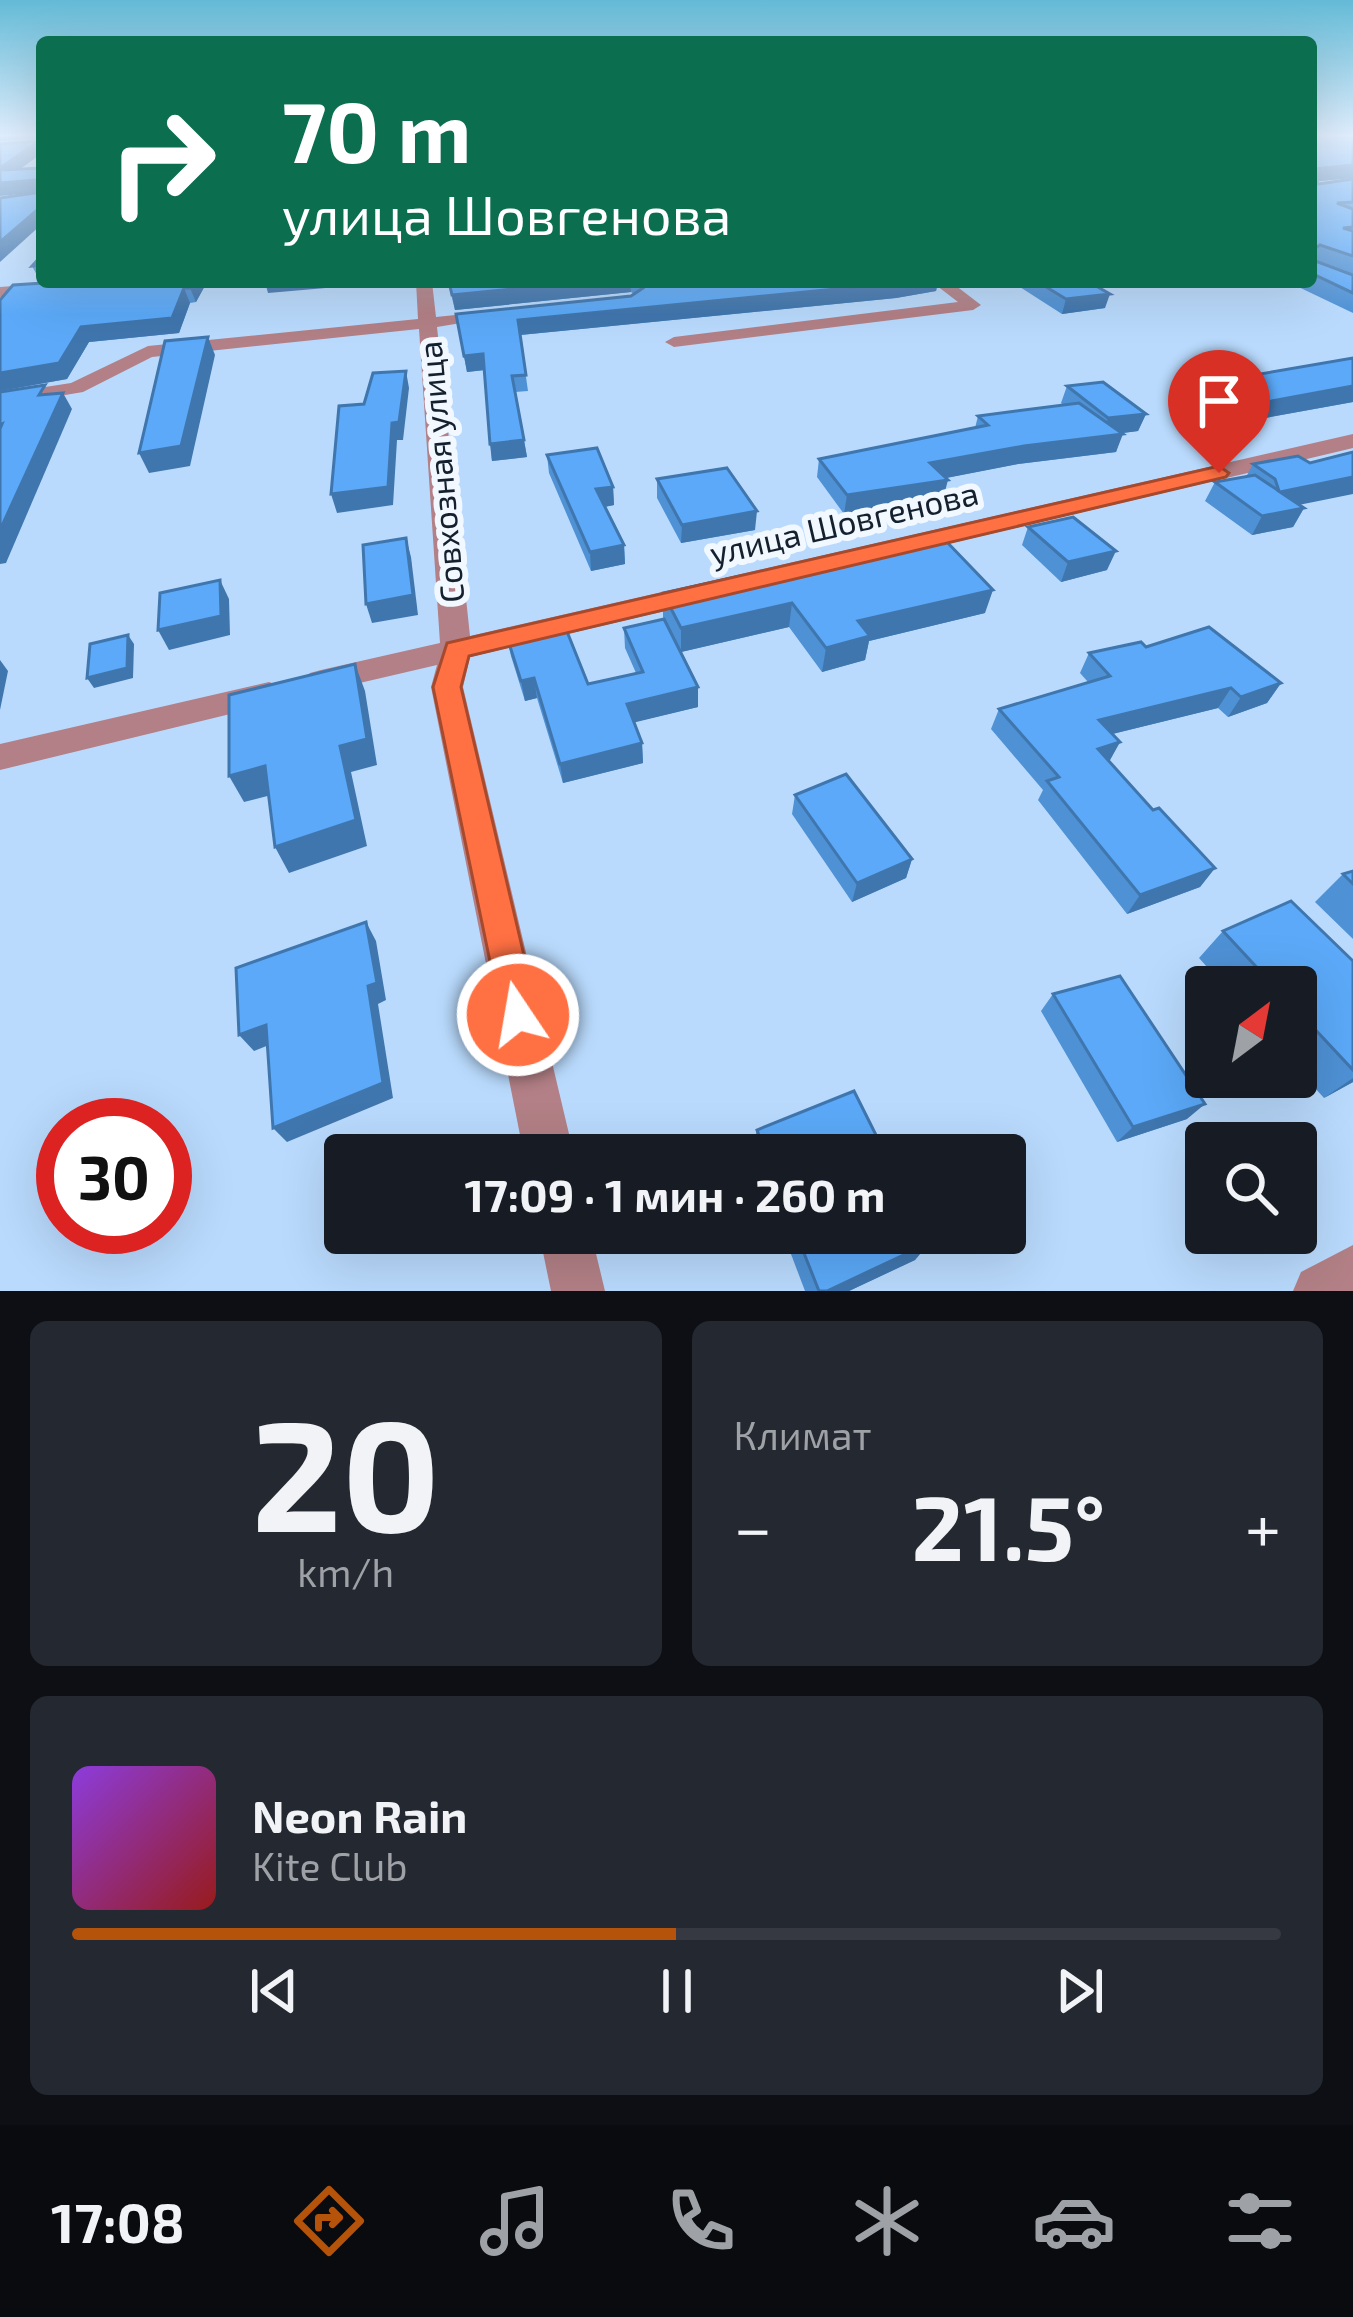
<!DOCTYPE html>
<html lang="ru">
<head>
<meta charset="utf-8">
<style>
	body { margin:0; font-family:"Exo 2",sans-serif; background:#242831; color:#f1f3f6; height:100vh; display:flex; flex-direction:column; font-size:45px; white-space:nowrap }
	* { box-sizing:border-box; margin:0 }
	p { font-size:39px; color:#9ea1a6 }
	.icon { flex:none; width:66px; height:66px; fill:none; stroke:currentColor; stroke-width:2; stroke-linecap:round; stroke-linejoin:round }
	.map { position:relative; height:1291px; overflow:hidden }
	.drawer { display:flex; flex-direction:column; gap:30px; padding:30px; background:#0d0f14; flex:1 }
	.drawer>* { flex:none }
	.banner { position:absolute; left:36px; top:36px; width:1281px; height:252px; border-radius:12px; box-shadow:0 12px 48px #0002; background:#0b6e4f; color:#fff; overflow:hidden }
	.needle { width:78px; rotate:32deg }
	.fabs { position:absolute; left:1185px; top:966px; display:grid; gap:24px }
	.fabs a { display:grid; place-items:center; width:132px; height:132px; border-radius:12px; background:#171b24; box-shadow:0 12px 48px #0002; font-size:60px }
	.speed { position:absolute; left:36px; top:1098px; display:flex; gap:24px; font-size:60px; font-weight:700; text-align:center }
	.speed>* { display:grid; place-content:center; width:156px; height:156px; border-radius:50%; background:#171b24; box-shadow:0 12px 48px #0002; line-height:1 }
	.speed .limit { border:18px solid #d22; background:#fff; color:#111 }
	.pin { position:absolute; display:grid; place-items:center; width:102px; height:102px; color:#fff; margin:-123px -51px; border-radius:50% 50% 50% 0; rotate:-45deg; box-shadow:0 0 12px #0007 }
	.pin .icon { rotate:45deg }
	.me { position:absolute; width:132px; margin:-66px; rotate:348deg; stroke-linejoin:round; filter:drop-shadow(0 0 9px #0008) }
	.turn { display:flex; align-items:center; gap:42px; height:252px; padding:0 48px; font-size:54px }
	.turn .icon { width:156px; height:156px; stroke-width:2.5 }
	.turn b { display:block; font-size:84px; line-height:102px }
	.big { font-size:90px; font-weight:700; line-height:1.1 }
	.drawer .card { flex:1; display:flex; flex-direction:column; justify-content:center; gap:18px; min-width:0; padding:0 42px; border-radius:18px; background:#242831 }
	.drawer .dial { align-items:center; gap:0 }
	.dial b { font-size:156px; line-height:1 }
	.song { display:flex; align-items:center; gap:36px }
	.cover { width:144px; height:144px; border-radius:18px; background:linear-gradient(135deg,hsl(270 70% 55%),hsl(0 70% 35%)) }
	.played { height:12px; border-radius:6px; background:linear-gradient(90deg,#b45309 50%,#363941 50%) }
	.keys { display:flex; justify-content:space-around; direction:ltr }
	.heat { display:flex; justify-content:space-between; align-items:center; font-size:66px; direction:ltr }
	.drawer .tiles { flex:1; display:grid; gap:30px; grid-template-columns:1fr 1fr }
	.card:last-child { grid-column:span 2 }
	.trip { position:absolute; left:324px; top:1134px; width:702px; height:120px; border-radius:12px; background:#171b24; box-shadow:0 12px 48px #0002; font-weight:700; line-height:120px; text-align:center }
	.tab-bar { display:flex; height:192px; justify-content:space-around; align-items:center; background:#090b0e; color:#9ea1a6 }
	.tab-bar .icon { width:84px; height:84px }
	.tab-bar .on { color:#b45309 }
	.tab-bar b { font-size:54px; color:#f1f3f6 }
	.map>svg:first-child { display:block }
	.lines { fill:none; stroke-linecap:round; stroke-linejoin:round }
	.minor { fill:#b28086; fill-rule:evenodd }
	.wall { fill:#4e91d5 }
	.shaded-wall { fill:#4076ae }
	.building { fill:#5ba9f8; stroke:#4076ae; stroke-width:3 }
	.route { fill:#ff7043; stroke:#a6492c; stroke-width:3 }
	.labels { text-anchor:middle; stroke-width:12; stroke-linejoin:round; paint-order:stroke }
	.street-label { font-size:33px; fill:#14202d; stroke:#f1f8ff }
</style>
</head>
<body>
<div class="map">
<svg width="1353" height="1291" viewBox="0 0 1353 1291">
	<rect width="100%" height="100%" fill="#b9dafd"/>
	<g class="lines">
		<!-- minor -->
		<g class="minor">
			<path d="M42 142V148L0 150V144Z"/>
			<path d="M65 282H135L127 287 0 297V287Z"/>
			<path d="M416 282H432L436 317 494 311 503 316 437 327 470 636 1353 434V448L470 657 463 687 574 1155H524L431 687 437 665 321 692 310 689 305 681 310 673 321 670 440 643 419 329 152 357 83 392 0 406V394L71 383 148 346 418 319Z"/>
			<path d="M932 282H951L981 305 973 310 674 347 665 342 674 337 958 302Z"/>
			<path d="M269 682 280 686 285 694 280 702 0 770V744Z"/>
			<path d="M539 1233H591L605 1291H551Z"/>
			<path d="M1353 1245V1291H1293L1301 1272Z"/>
		</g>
	</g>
	<!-- wall -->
	<g class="wall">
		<path d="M1311 134H1353V178L1317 181 1318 184 1353 179V313L1288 282H1311Z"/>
		<path d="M42 255V279H39L32 266Z"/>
		<path d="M207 282 196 302 190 303 179 333 89 342 67 379 0 391V300Z"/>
		<path d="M448 282H938L936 291 896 298 520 335 528 391 515 392 527 457 492 461 484 370 467 372 456 314 631 296 634 294 631 292 455 310Z"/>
		<path d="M958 282H1089L1105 308 1062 314 1012 282 966 288Z"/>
		<path d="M1353 358V402L1221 426 1184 404 1191 386Z"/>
		<path d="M1067 386 1146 414 1138 431 1122 433 1116 452 1018 464 945 478 943 499 844 514 817 477 819 459 975 428 978 416 1063 405 1061 403Z"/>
		<path d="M547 455 613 487 614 505 605 507 624 545 625 564 591 571 549 473Z"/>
		<path d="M1298 456 1299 505 1304 508 1293 527 1252 535 1205 501 1215 482 1246 477 1253 464Z"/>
		<path d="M657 479 755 530 681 543 657 498Z"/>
		<path d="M1028 527 1107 570 1061 582 1022 545Z"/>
		<path d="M746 585 985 613 869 641 865 660 822 672 789 627 681 652 663 617V593Z"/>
		<path d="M624 628 698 707 634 722 642 743 643 763 563 783 537 698 525 701 511 656 507 637 588 684 636 673 625 648Z"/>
		<path d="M1146 647 1281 683 1267 703 1228 717 1218 708 1112 734 1120 742 1109 761 1153 810 1215 868 1200 887 1127 914 1038 800 1043 790 991 729 999 709 1088 682 1080 673 1089 653Z"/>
		<path d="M795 795 912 859 906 878 852 902 792 814Z"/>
		<path d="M1353 871V939L1315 902 1343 874Z"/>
		<path d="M1223 931 1353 961V1082L1324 1098 1296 1067V987H1225L1199 958Z"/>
		<path d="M1053 994 1187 1119 1117 1142 1041 1011Z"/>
		<path d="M757 1130 886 1155H754L752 1152Z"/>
		<path d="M783 1233H924L929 1243 915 1260 849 1291H805Z"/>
	</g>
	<!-- shaded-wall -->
	<g class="shaded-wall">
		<path d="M0 134H40L42 138 0 141Z"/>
		<path d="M39 141 42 153 4 181 0 168Z"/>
		<path d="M1353 165V178L1311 182 1314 169Z"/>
		<path d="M36 180 42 192 0 196V183Z"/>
		<path d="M42 206V224L0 262V242Z"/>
		<path d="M194 282H207L196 302 190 288Z"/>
		<path d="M265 282H395L268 293Z"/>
		<path d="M582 282H630L631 292 455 310 452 295Z"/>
		<path d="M907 282H938L936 291 896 298 520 335 518 320Z"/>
		<path d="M967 282H1012L966 288Z"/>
		<path d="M184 288 190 303 179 333 89 342 67 379 0 391V373L81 327Z"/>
		<path d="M1110 294 1105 308 1062 314 1066 299Z"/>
		<path d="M208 337 215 355 190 466 149 473 139 453Z"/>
		<path d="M483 354 485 370 467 372 464 356Z"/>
		<path d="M406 371 409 388 403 440H397L393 505 337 513 331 494 392 423Z"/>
		<path d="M1353 386V402L1221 426 1229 409Z"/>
		<path d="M63 393 72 409 6 563 0 564V530Z"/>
		<path d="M1146 414 1138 431 1101 436 1108 418Z"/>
		<path d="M1123 434 1116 452 1018 464 926 482 930 463 1024 446Z"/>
		<path d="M524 440 527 457 492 461 490 444Z"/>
		<path d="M1353 477V494L1269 511 1280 492Z"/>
		<path d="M948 480 943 499 844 514 847 495Z"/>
		<path d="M613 487 614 505 598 508 596 489Z"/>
		<path d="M1304 508 1293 527 1252 535 1262 516Z"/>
		<path d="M757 511 755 530 681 543 682 525Z"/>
		<path d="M406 538 411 557 418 615 372 623 366 604Z"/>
		<path d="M624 545 625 564 591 571 590 552Z"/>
		<path d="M1116 551 1107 570 1061 582 1068 562Z"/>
		<path d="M220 580 229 599 230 635 169 650 158 630Z"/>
		<path d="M993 590 985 613 869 641 865 660 822 672 826 648 858 621Z"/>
		<path d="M792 603 789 627 681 652V628Z"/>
		<path d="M128 635 134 644 133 678 94 688 87 678Z"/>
		<path d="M0 660 8 671 0 710Z"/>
		<path d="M355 664 365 691 377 765 351 772 367 846 289 873 275 847 340 746Z"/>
		<path d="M534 678 537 698 525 701 521 681Z"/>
		<path d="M1281 683 1267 703 1228 717 1241 697Z"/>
		<path d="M698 687V707L628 724 627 704Z"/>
		<path d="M1231 688 1218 708 1088 740 1099 720Z"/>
		<path d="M1120 742 1109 762 1098 749Z"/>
		<path d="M642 743 643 763 563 783 560 764Z"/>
		<path d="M265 766 279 793 244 802 229 776Z"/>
		<path d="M912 859 906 878 852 902 857 883Z"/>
		<path d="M1215 868 1200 887 1127 914 1140 895Z"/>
		<path d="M366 922 376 941 386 1000 378 1004 393 1098 287 1142 273 1128Z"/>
		<path d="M266 1025 279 1041 254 1051 239 1035Z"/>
		<path d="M1353 1078V1082L1324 1098Z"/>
		<path d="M1205 1104 1187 1119 1117 1142 1133 1127Z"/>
		<path d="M929 1243 915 1260 849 1291H827Z"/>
	</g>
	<!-- building -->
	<g class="building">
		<path d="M1311 134H1353V165L1314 169 1318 184 1353 179V202L1337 203 1353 209V227L1343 228 1353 231V256L1320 245 1314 249 1315 261 1353 275V293L1311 273Z"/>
		<path d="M39 141 0 168V144Z"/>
		<path d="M42 168V206L0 242V198L41 192 36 180 0 183V170Z"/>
		<path d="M42 255V265L32 266Z"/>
		<path d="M59 282H194L190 288H184L172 318 81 327 59 363 0 373V300L13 285Z"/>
		<path d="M449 282H582L452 295Z"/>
		<path d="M639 282H907L518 320 526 375 512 376 524 440 490 444 483 354 464 356 456 314 631 296 643 288Z"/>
		<path d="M1038 282H1089L1110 294 1066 299Z"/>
		<path d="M208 337 181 446 139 453 165 341Z"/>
		<path d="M1353 358V386L1229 409 1191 386Z"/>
		<path d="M406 371 399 422 392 423 388 487 331 494 339 406 364 404 373 373Z"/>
		<path d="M1103 382 1146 414 1108 418 1067 386Z"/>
		<path d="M45 385 39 395 63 393 0 530V429L2 424 0 425V392Z"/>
		<path d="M1079 403 1123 434 1024 446 930 463 948 480 847 495 819 459 988 425 978 416Z"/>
		<path d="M597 448 613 487 596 489 624 545 590 552 547 455Z"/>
		<path d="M1353 452V477L1280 492 1304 508 1262 516 1215 482 1255 475 1279 491 1275 479 1253 464 1298 456 1310 463Z"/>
		<path d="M727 468 757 511 682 525 657 479Z"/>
		<path d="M1073 517 1116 551 1068 562 1028 527Z"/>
		<path d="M406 538 413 595 366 604 363 545Z"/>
		<path d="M944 539 993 590 858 621 870 636 826 648 792 603 681 628 663 593 741 576 746 585Z"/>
		<path d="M220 580 221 616 158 630 160 593Z"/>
		<path d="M664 619 698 687 627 704 642 743 560 764 534 678 521 681 507 637 564 624 588 684 643 672 624 628Z"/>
		<path d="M1209 627 1281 683 1241 697 1231 688 1099 720 1120 742 1098 749 1153 810 1159 808 1215 868 1140 895 1047 781 1059 777 999 709 1110 676 1089 653 1141 642 1146 647Z"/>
		<path d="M128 635 127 668 87 678 90 644Z"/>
		<path d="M355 664 367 739 340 746 356 820 275 847 265 766 229 776V695Z"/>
		<path d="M846 774 912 859 857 883 795 795Z"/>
		<path d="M1353 871V884L1343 874Z"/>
		<path d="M1291 901 1353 961V1070L1296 1009V987H1275L1223 931Z"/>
		<path d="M366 922 377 983 368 986 383 1083 273 1128 266 1025 239 1035 236 968Z"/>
		<path d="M1120 976 1205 1104 1133 1127 1053 994Z"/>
		<path d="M854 1091 886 1155H766L757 1130Z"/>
		<path d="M796 1233H924L929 1243 827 1291H819Z"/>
	</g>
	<!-- sky -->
	<linearGradient id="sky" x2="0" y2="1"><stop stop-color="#64bad6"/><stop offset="0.43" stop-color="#e0eefe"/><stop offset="1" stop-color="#e0eefe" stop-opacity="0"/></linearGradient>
	<rect width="1353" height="315" fill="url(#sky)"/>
	<!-- route -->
	<path class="route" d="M1219 466 1229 473 1226 477 469 656 461 687 538 1015 532 1029 518 1035 504 1029 433 687 447 643Z"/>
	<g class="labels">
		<!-- street labels -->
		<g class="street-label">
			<text transform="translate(441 472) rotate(-95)" y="12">Совхозная улица</text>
			<text transform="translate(844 523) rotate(-13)" y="12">улица Шовгенова</text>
		</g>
	</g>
</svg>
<div class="fabs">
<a><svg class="needle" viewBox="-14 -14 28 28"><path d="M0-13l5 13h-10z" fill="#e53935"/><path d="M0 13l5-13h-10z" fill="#9ea1a6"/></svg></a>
<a><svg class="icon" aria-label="search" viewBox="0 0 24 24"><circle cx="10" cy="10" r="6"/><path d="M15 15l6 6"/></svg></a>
</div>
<div class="speed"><div class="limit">30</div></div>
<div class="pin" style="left:1219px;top:473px;background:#d93025"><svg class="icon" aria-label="arrive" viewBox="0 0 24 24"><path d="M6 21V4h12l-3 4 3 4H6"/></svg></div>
<svg class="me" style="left:518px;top:1015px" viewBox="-20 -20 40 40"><circle r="17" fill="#ff7043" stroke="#fff" stroke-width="3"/><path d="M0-11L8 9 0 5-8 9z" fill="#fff"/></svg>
<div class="trip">17:09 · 1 мин · 260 m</div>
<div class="banner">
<div class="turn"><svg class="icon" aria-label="right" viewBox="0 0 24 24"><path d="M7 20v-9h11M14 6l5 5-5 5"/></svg><div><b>70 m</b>улица Шовгенова</div></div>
</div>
</div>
<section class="drawer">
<div class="tiles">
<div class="card dial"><b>20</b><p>km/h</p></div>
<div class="card"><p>Климат</p>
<div class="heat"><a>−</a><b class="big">21.5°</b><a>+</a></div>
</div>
<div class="card">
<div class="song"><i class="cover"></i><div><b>Neon Rain</b><p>Kite Club</p></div></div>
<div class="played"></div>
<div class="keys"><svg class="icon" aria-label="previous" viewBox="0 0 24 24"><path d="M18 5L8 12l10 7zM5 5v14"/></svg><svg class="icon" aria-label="pause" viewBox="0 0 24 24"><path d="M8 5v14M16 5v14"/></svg><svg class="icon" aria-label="next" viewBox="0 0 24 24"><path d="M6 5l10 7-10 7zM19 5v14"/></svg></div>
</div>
</div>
</section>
<nav class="tab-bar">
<b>17:08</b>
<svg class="icon on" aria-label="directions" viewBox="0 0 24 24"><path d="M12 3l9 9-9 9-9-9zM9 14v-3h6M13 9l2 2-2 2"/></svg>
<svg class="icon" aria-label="music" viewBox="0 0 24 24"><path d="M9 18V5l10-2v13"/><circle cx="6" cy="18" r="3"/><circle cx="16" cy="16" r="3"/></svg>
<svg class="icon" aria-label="phone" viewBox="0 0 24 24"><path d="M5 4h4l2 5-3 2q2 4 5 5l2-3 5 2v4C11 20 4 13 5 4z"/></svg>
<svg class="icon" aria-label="climate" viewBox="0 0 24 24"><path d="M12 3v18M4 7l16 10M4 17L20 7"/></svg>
<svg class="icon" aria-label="car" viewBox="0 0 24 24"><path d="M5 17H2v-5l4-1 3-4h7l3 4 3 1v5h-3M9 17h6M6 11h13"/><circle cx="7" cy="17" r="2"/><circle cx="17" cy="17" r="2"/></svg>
<svg class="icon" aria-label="filters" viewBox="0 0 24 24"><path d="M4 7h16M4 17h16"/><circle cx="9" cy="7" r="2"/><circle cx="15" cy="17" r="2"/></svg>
</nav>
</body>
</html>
